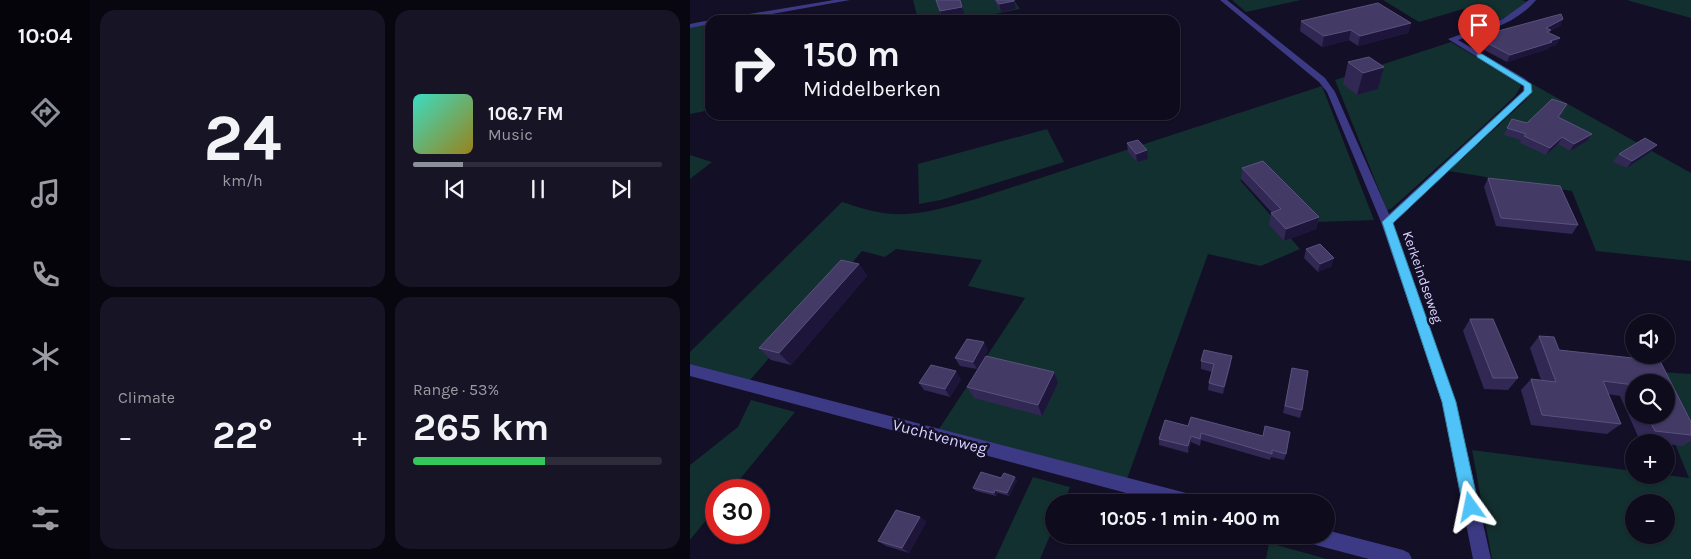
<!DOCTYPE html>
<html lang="en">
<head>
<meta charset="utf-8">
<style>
	body { margin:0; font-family:Karla,sans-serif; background:#171425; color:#f1f3f6; height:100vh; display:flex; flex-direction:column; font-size:19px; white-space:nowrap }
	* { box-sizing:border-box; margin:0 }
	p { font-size:16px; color:#9b9ba3 }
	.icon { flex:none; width:28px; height:28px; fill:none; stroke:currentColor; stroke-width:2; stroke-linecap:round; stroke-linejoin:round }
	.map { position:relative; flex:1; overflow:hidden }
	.side { display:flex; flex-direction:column; gap:10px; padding:10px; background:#08060f; width:600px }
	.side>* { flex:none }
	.banner { position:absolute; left:15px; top:15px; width:475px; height:105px; border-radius:15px; box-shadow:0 1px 4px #0004,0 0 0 1px #2e2b3b; background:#0e0b1c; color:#f1f3f6; overflow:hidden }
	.tools { position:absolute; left:935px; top:314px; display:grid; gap:10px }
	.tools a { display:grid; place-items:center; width:50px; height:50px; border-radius:50%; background:#0e0b1c; box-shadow:0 1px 4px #0004,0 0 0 1px #2e2b3b; font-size:25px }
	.speed { position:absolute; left:15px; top:479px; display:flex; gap:10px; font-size:25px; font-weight:700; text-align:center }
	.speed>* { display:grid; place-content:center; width:65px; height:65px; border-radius:50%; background:#0e0b1c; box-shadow:0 1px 4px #0004,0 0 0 1px #2e2b3b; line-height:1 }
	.speed .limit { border:8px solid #d22; background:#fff; color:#111 }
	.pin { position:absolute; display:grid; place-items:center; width:42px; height:42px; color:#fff; margin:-51px -21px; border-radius:50% 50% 50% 0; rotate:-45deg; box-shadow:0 0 5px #0007 }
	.pin .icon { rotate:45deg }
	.me { position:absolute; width:55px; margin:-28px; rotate:348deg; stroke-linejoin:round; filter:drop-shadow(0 0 4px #0008) }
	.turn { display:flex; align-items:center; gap:18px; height:105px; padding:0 15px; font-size:22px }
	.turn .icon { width:65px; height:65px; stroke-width:2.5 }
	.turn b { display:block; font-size:35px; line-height:42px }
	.big { font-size:38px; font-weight:700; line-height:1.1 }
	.side .widget { flex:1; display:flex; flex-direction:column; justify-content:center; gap:8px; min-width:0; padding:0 18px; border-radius:15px; background:#171425 }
	.side .dial { align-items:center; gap:0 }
	.dial b { font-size:65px; line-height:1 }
	.song { display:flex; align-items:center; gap:15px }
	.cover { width:60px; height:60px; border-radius:8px; background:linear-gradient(135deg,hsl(170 70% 55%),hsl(50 70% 35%)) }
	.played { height:5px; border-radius:2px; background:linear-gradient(90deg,#8c9099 20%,#2e2b3b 20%) }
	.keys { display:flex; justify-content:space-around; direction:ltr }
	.heat { display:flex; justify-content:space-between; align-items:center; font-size:28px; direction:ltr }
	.charge { height:8px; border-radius:4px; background:linear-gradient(90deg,#34c759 53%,#2e2b3b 0) }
	.side .tiles { flex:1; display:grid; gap:10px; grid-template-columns:repeat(2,1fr) }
	.trip { position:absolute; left:355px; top:494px; width:290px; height:50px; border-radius:25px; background:#0e0b1c; box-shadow:0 1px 4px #0004,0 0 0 1px #2e2b3b; font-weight:700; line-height:50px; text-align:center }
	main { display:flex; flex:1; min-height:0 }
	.tab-bar { display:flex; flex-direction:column; width:90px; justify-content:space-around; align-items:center; background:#06040b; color:#9b9ba3 }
	.tab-bar .icon { width:35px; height:35px }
	.tab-bar .selected { color:#8c9099 }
	.tab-bar b { font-size:22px; color:#f1f3f6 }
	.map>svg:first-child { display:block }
	.green { fill:#12302f; fill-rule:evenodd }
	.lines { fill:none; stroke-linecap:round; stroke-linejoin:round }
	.minor { fill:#3d3a85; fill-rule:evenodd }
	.wall { fill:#312854; fill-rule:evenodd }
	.shaded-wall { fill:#1d163a }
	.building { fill:#433a66; stroke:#5a527e }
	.route { fill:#4fc3f7; stroke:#337fa1 }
	.labels { text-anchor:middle; stroke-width:5; stroke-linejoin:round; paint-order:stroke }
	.street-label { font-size:14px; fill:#d9d4ff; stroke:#130f26 }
	.near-street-label { font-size:16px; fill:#d9d4ff; stroke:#130f26 }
</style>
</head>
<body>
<main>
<nav class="tab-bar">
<b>10:04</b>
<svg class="icon selected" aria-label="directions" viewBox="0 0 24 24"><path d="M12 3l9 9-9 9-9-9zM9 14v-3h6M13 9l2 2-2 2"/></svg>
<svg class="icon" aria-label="music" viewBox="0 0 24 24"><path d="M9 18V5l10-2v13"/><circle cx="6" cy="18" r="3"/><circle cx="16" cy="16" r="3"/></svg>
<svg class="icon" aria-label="phone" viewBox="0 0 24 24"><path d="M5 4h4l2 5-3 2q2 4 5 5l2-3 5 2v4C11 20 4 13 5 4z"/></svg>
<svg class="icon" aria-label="climate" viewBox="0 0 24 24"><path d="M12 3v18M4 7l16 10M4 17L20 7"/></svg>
<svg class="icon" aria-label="car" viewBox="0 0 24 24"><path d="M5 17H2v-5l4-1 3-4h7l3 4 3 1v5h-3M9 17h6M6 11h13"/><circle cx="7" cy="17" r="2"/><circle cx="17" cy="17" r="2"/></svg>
<svg class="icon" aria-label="filters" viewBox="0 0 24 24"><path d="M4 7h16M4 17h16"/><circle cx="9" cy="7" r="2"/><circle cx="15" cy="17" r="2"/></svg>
</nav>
<section class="side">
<div class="tiles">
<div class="widget dial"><b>24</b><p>km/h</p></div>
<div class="widget">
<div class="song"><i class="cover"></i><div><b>106.7 FM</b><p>Music</p></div></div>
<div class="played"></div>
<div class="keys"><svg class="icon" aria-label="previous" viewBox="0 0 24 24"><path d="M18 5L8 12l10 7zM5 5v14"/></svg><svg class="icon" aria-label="pause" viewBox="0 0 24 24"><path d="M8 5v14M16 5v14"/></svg><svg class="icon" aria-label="next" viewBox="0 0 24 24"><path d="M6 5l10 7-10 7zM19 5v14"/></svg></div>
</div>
<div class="widget"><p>Climate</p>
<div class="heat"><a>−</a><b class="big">22°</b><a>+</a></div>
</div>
<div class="widget"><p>Range · 53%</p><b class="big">265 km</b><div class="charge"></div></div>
</div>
</section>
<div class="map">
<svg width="1001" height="559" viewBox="0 0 1001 559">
	<rect width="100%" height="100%" fill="#130f26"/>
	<!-- green -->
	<g class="green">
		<path d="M223 0H324L330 9 273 20H228Z"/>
		<path d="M542 0H611L556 12Z"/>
		<path d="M693 0H832L837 2 819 17 796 24 773 9 729 22Z"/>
		<path d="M937 0H1001V18L940 1Z"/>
		<path d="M20 24V110L0 114V27Z"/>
		<path d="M761 42 827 81 831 86 825 96 791 128 701 209 697 210 645 80Z"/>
		<path d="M837 81 1001 173V261L906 251 882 191 759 171 836 100 842 90Z"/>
		<path d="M632 86 684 220 626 222 578 172 550 180 610 249 571 266 518 254 437 479 249 429 335 298 278 286 292 260 206 249 195 257 172 251 60 380 0 364V352L152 202C165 206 179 211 193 213 225 218 256 207 286 199Z"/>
		<path d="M357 129 374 162 251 200 229 204 228 164Z"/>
		<path d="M0 155 22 162 0 179Z"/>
		<path d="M955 371 1001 374V559H802L782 450 944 471V475H976L999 478 973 415H976V382ZM944 502H976V535H944Z"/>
		<path d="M61 400 105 412 41 490H26V508L0 540V465L48 427Z"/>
		<path d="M343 477 380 487 374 502H364V526L350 559H305Z"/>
		<path d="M579 543 637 559H576Z"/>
	</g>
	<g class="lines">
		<!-- minor -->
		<g class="minor">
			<path d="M144 0H160L48 20H31L35 18Z"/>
			<path d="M530 0H537L635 78 645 92 699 214 834 90V86L828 82 758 39 813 19 839 0H846C826 24 797 31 768 40L834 78 842 85V91L703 223 766 402 801 559H783L752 402 691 222 637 92 629 82Z"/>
			<path d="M20 20V24L0 28V24Z"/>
			<path d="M0 364 500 494 506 496 508 502H470L0 376Z"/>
			<path d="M636 530 713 550 719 553 722 559H679L622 544 616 541 613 535H636Z"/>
		</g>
	</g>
	<!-- wall -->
	<g class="wall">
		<path d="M304 0H324L326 9 311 12Z"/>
		<path d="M873 19 870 26 860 31 859 33 870 38 866 45 859 47 858 49 817 62 783 44 786 37Z"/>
		<path d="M611 21 721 23 718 33 668 46 659 40 632 47 610 31Z"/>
		<path d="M658 62 694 67 688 89 667 95 653 84Z"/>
		<path d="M874 111 869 117 902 134 897 141 880 151 868 144 856 155 830 143 831 140 814 135 822 119 837 123Z"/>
		<path d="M437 143 457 150 458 159 447 162 438 152Z"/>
		<path d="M961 152 937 168 923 162 929 154Z"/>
		<path d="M552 168 629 217 626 229 594 241 579 225 581 213H582L551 179Z"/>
		<path d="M798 178 888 225 882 234 806 226 794 187Z"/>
		<path d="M616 249 642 266 628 272 614 258Z"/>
		<path d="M169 264 177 276 101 365 81 360 69 348Z"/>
		<path d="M780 319 828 378 818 390 794 389 773 331Z"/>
		<path d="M849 336 869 350 970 361 1001 422V441L992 446 976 444V442H960L950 441 930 396 918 394 931 424 917 434 841 425 831 390 841 379 851 380 840 348ZM944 382 976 415H944Z"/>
		<path d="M298 350 287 369 270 366 265 358Z"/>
		<path d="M511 361 541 364 533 394 518 390 519 383 522 372 511 369Z"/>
		<path d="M602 368 612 410 610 418 593 413Z"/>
		<path d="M271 379 260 397 234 390 229 383Z"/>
		<path d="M368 383 352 416 284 398 277 387Z"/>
		<path d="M498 426 596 454 594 460 581 457 580 460 511 440 510 446 501 442 498 453 469 445V439Z"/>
		<path d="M311 478 327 480 319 496 308 493 306 496 286 491 283 488Z"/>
		<path d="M230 517 236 522 219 553 196 546 188 541Z"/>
	</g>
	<!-- shaded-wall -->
	<g class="shaded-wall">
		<path d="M324 1 326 9 311 12 309 4Z"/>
		<path d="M272 7 276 18 265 20H253L250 11Z"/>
		<path d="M873 19 870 26 860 31 857 37 856 28Z"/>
		<path d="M721 23 718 33 668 46 670 36Z"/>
		<path d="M661 30 659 40 632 47 634 36Z"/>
		<path d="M870 38 866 45 859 47 858 49 817 62 820 55Z"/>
		<path d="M694 67 688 89 667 95 673 73Z"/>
		<path d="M902 134 897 141 880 151 884 144Z"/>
		<path d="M872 137 868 144 856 155 860 148Z"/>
		<path d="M967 145 961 152 937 168 942 161Z"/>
		<path d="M457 150 458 159 447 162 446 154Z"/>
		<path d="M629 217 626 229 594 241 596 229Z"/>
		<path d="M644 258 642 266 628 272 630 264Z"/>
		<path d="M169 264 177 276 101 365 89 353Z"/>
		<path d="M294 342 298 350 287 369 283 362Z"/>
		<path d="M542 356 541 364 533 394 534 387Z"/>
		<path d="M266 371 271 379 260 397 255 389Z"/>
		<path d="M364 372 368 383 352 416 348 405Z"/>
		<path d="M501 436V442L498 453V446Z"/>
		<path d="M325 477 327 480 319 496 317 493Z"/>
		<path d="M305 490 308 493 306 496 304 493Z"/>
		<path d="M230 517 236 522 219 553 212 548Z"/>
	</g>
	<!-- building -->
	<g class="building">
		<path d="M246 0H270L272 7 250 11Z"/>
		<path d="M306 0H324V1L309 4Z"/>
		<path d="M688 3 721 23 670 36 661 30 634 36 611 21Z"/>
		<path d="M871 14 873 19 856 28 861 30 857 32 870 38 860 41 862 42 820 55 786 37Z"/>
		<path d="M679 57 694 67 673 73 658 62Z"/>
		<path d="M862 99 877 104 868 117 902 134 884 144 872 137 860 148 834 136 836 134 817 128 822 119 837 123Z"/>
		<path d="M955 138 967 145 942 161 929 154Z"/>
		<path d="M448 140 457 150 446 154 437 143Z"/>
		<path d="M573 161 629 217 596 229 581 213 591 209 552 168Z"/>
		<path d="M798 178 870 186 888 225 811 218Z"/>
		<path d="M630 244 644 258 630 264 616 249Z"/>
		<path d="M151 260 169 264 89 353 69 348Z"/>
		<path d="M780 319H803L828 378H803Z"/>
		<path d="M849 336 864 337 869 350 970 361 1001 422V435L965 431 957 415H976V382H944V385L913 381 931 424 852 415 841 379 866 382Z"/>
		<path d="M277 339 294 342 283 362 265 358Z"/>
		<path d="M514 350 542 356 534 387 519 383 524 364 511 361Z"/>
		<path d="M296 356 364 372 348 405 277 387Z"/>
		<path d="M241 365 266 371 255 389 229 383Z"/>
		<path d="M602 368 618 371 612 410 595 406Z"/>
		<path d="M501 417 573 436 575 426 600 432 596 454 582 450V454L511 433 510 439 501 436 498 446 469 439 475 420 498 426Z"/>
		<path d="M291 472 311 478 314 473 325 477 317 493 305 490 304 493 283 488Z"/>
		<path d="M206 510 230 517 212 548 188 541Z"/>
	</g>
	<!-- route -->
	<path class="route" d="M787 54H792L841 84 842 92 703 223 766 402 789 507 787 512 781 514 776 512 773 507 752 402 692 222 834 91V86L787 57Z"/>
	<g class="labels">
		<!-- street labels -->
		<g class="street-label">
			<text transform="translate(733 277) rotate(71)" y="5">Kerkeindseweg</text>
		</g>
		<!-- near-street labels -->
		<g class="near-street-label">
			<text transform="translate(250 436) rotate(15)" y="6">Vuchtvenweg</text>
		</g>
	</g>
</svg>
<div class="tools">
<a><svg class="icon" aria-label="sound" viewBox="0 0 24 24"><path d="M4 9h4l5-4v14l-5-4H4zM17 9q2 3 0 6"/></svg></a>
<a><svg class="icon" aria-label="search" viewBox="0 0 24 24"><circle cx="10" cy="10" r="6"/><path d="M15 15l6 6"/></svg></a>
<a>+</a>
<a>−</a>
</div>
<div class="speed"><div class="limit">30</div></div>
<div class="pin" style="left:789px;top:55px;background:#d93025"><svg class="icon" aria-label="arrive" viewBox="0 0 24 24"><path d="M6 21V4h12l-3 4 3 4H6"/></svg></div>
<svg class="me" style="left:781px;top:507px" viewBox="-20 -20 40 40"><path d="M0-17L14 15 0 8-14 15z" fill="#4fc3f7" stroke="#fff" stroke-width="4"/></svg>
<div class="trip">10:05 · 1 min · 400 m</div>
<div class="banner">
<div class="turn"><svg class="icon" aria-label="right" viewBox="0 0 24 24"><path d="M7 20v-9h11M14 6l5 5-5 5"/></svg><div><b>150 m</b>Middelberken</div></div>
</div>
</div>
</main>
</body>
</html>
